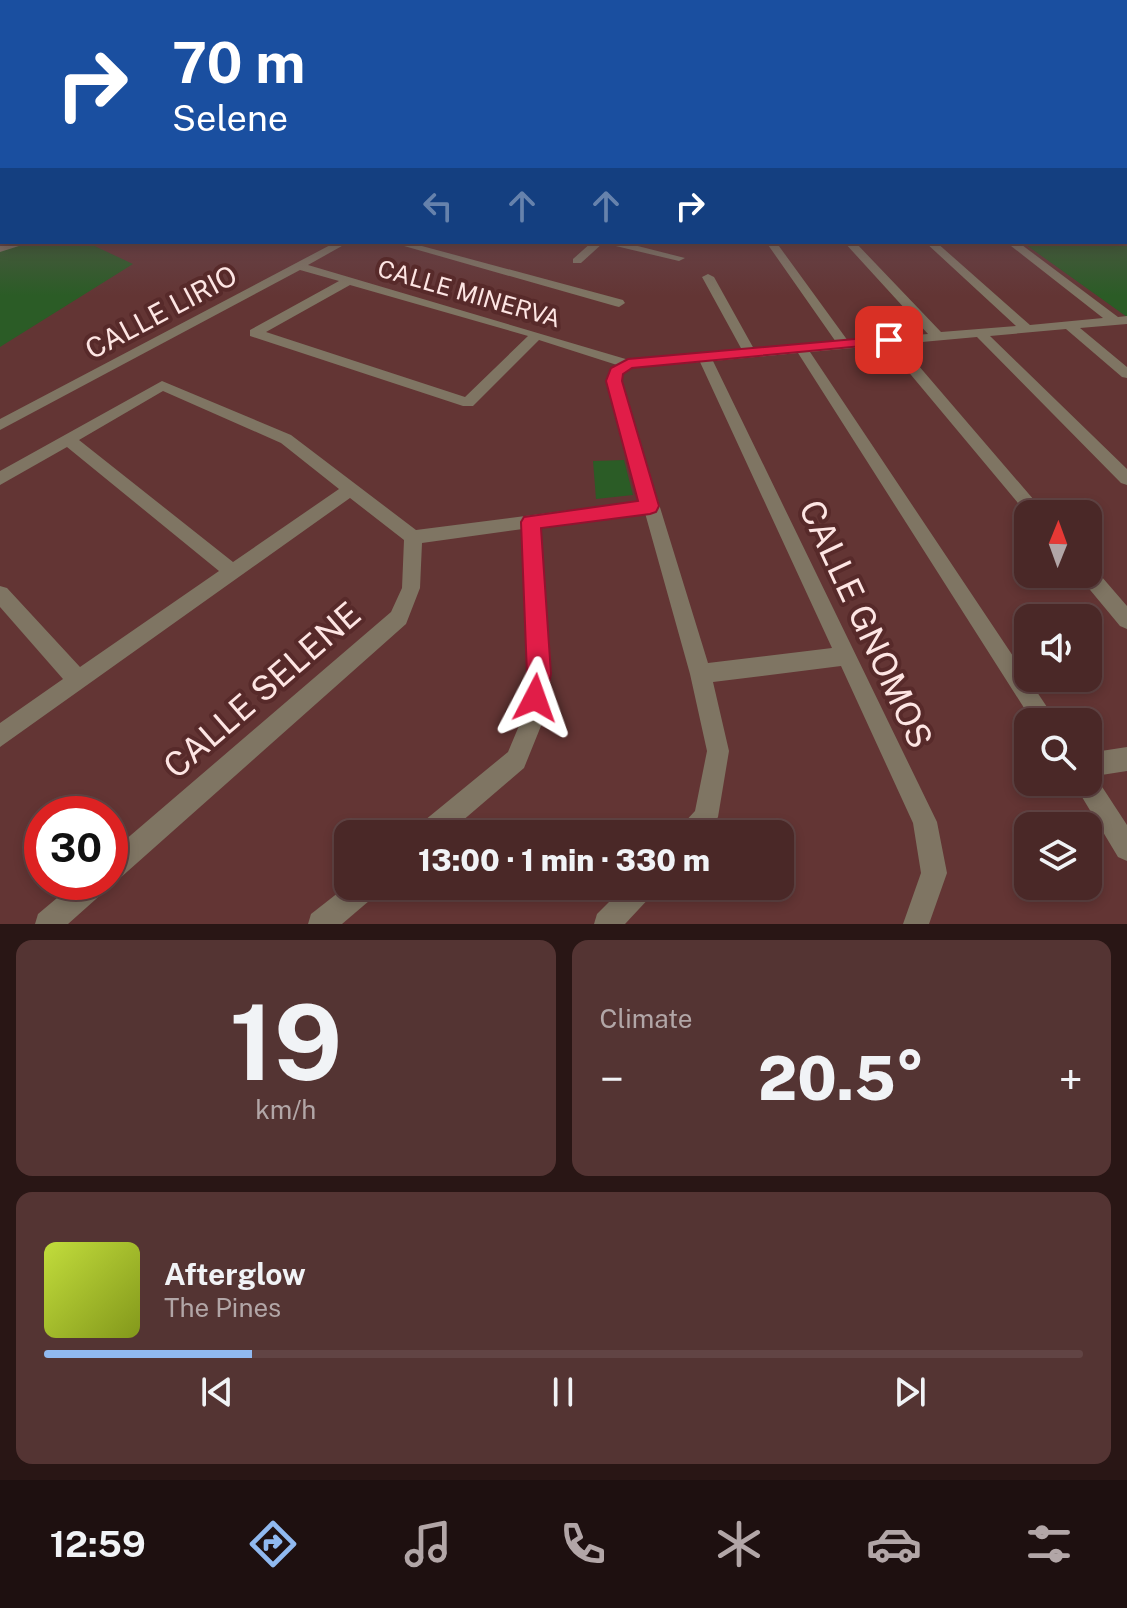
<!DOCTYPE html>
<html lang="en">
<head>
<meta charset="utf-8">
<style>
	body { margin:0; font-family:"Public Sans",sans-serif; background:#543433; color:#f1f3f6; height:100vh; display:flex; flex-direction:column; font-size:30px; white-space:nowrap }
	* { box-sizing:border-box; margin:0 }
	p { font-size:26px; color:#b2a6a7 }
	.icon { flex:none; width:44px; height:44px; fill:none; stroke:currentColor; stroke-width:2; stroke-linecap:round; stroke-linejoin:round }
	.map { position:relative; height:924px; overflow:hidden }
	.panel { display:flex; flex-direction:column; gap:16px; padding:16px; background:#291615; flex:1 }
	.panel>* { flex:none }
	.hud { position:absolute; left:0px; top:0px; width:1128px; height:244px; box-shadow:0 4px 12px #0003,0 0 0 2px #614444; background:#1a4fa0; color:#fff; overflow:hidden }
	.needle { width:52px; rotate:1deg }
	.controls { position:absolute; left:1014px; top:500px; display:grid; gap:16px }
	.controls a { display:grid; place-items:center; width:88px; height:88px; border-radius:16px; background:#4a2827; box-shadow:0 4px 12px #0003,0 0 0 2px #614444; font-size:40px }
	.speed { position:absolute; left:24px; top:796px; display:flex; gap:16px; font-size:40px; font-weight:700; text-align:center }
	.speed>* { display:grid; place-content:center; width:104px; height:104px; border-radius:50%; background:#4a2827; box-shadow:0 4px 12px #0003,0 0 0 2px #614444; line-height:1 }
	.speed .limit { border:12px solid #d22; background:#fff; color:#111 }
	.pin { position:absolute; display:grid; place-items:center; width:68px; height:68px; color:#fff; margin:-34px; border-radius:16px; box-shadow:0 4px 12px #0006 }
	.me { position:absolute; width:88px; margin:-44px; rotate:4deg; stroke-linejoin:round; filter:drop-shadow(0 0 6px #0008) }
	.turn { display:flex; align-items:center; gap:28px; height:168px; padding:0 40px; font-size:36px }
	.turn .icon { width:104px; height:104px; stroke-width:2.5 }
	.turn b { display:block; font-size:56px; line-height:68px }
	.lanes { display:flex; align-items:center; height:76px; padding:0 40px; background:#0003; justify-content:center; gap:40px; direction:ltr }
	.lanes .off { opacity:.35 }
	.big { font-size:60px; font-weight:800; line-height:1.1 }
	.panel .tile { flex:1; display:flex; flex-direction:column; justify-content:center; gap:12px; min-width:0; padding:0 28px; border-radius:16px; background:#543433 }
	.panel .dial { align-items:center; gap:0 }
	.dial b { font-size:104px; line-height:1 }
	.song { display:flex; align-items:center; gap:24px }
	.cover { width:96px; height:96px; border-radius:12px; background:linear-gradient(135deg,hsl(70 70% 55%),hsl(70 70% 35%)) }
	.played { height:8px; border-radius:4px; background:linear-gradient(90deg,#90b9f0 20%,#614444 20%) }
	.keys { display:flex; justify-content:space-around; direction:ltr }
	.heat { display:flex; justify-content:space-between; align-items:center; font-size:44px; direction:ltr }
	.panel .tiles { flex:1; display:grid; gap:16px; grid-template-columns:1fr 1fr }
	.tile:last-child { grid-column:span 2 }
	.trip { position:absolute; left:334px; top:820px; width:460px; height:80px; border-radius:16px; background:#4a2827; box-shadow:0 4px 12px #0003,0 0 0 2px #614444; font-weight:800; line-height:80px; text-align:center }
	.dock { display:flex; height:128px; justify-content:space-around; align-items:center; background:#1e1010; color:#b2a6a7 }
	.dock .icon { width:56px; height:56px }
	.dock .selected { color:#90b9f0 }
	.dock b { font-size:36px; color:#f1f3f6 }
	.map>svg:first-child { display:block }
	.green { fill:#2b5c26 }
	.lines { fill:none; stroke-linecap:round; stroke-linejoin:round }
	.minor { fill:#7f7563; fill-rule:evenodd }
	.tertiary { fill:#7f7563; fill-rule:evenodd }
	.route { fill:#e11d48; stroke:#92132f; stroke-width:2 }
	.labels { text-anchor:middle; stroke-width:8; stroke-linejoin:round; paint-order:stroke }
	.far-street-label { font-size:24px; fill:#fde5e3; stroke:#572a2a }
	.street-label { font-size:28px; fill:#fde5e3; stroke:#572a2a }
	.near-street-label { font-size:34px; fill:#fde5e3; stroke:#572a2a }
</style>
</head>
<body>
<div class="map">
<svg width="1127" height="924" viewBox="0 0 1127 924">
	<rect width="100%" height="100%" fill="#633534"/>
	<!-- green -->
	<g class="green">
		<path d="M1127 214V317L1022 242H1126Z"/>
		<path d="M24 242H86L133 264 0 347V251Z"/>
		<path d="M624 460 633 495 596 499 593 461Z"/>
	</g>
	<g class="lines">
		<!-- minor -->
		<g class="minor">
			<path d="M336 242H349L308 265 629 360 742 350 702 277 708 274 714 277 754 349 836 342 766 242H776L848 341 928 334 844 242H855L941 332 1016 326 925 242H936L1030 325 1103 318 1006 242H1018L1118 317 1127 316V324L1080 328 1127 367V378L1122 377 1066 329 990 336 1127 469V485L1121 483 977 337 900 344 1046 514 1028 515 886 345 810 352 1057 722H1033L798 353 713 361 937 822 947 873 929 924H903L921 873 913 823 841 666 713 682 729 751 718 817 707 834H679L682 825 695 811 707 751 690 674 645 513 540 527 550 674 543 721 524 768 447 834H416L419 825 508 752 521 721 528 674 523 529 422 543 420 588 406 624 119 879 110 883 109 882 105 891 68 924H35L38 914 76 882H110V853L391 612 402 588 404 540 350 498 0 747V723L63 679 0 607V586L7 588 80 667 219 571 67 447 0 485V471L162 381 291 435 416 530 641 501 607 381 609 372 617 365 539 340 473 406H463L250 336V330L339 281 300 270 0 430V419ZM350 285 528 336 465 397 266 332ZM700 362 832 648 708 663 621 381 623 374 632 368ZM163 391 281 443 339 489 233 562 79 440Z"/>
			<path d="M390 242H407L623 300 625 303 619 307 615 306Z"/>
			<path d="M592 242H622L685 258 679 261 603 243 581 263H573V259Z"/>
			<path d="M1088 566 1095 569 1127 606V629L1120 626 1081 579 1079 574H1088Z"/>
			<path d="M1127 747V771L1095 776 1127 825V861L1118 857 1073 782H1088V753Z"/>
			<path d="M348 885 380 886 376 895 342 924H308L311 914Z"/>
			<path d="M625 886H656L652 895 625 924H594L597 914Z"/>
		</g>
		<!-- tertiary -->
		<g class="tertiary">
			<rect x="1126" y="187" width="1" height="8"/>
			<path d="M24 242 22 245 0 252V243Z"/>
		</g>
	</g>
	<!-- sky -->
	<linearGradient id="sky" x2="0" y2="1"><stop stop-color="#361d1d"/><stop offset="0.56" stop-color="#6b515c"/><stop offset="1" stop-color="#6b515c" stop-opacity="0"/></linearGradient>
	<rect width="1127" height="296" fill="url(#sky)"/>
	<!-- route -->
	<path class="route" d="M889 336 896 340 894 343 632 368 623 374 622 381 659 506 656 512 650 514 541 528 551 674 544 706 535 709 526 706 523 698 527 674 521 522 524 517 638 501 606 381 611 368 628 359Z"/>
	<g class="labels">
		<!-- far-street labels -->
		<g class="far-street-label">
			<text transform="translate(469 294) rotate(16)" y="8">CALLE MINERVA</text>
		</g>
		<!-- street labels -->
		<g class="street-label">
			<text transform="translate(161 312) rotate(-28)" y="10">CALLE LIRIO</text>
		</g>
		<!-- near-street labels -->
		<g class="near-street-label">
			<text transform="translate(866 624) rotate(65)" y="12">CALLE GNOMOS</text>
			<text transform="translate(262 690) rotate(-41)" y="12">CALLE SELENE</text>
		</g>
	</g>
</svg>
<div class="controls">
<a><svg class="needle" viewBox="-14 -14 28 28"><path d="M0-13l5 13h-10z" fill="#e53935"/><path d="M0 13l5-13h-10z" fill="#b2a6a7"/></svg></a>
<a><svg class="icon" aria-label="sound" viewBox="0 0 24 24"><path d="M4 9h4l5-4v14l-5-4H4zM17 9q2 3 0 6"/></svg></a>
<a><svg class="icon" aria-label="search" viewBox="0 0 24 24"><circle cx="10" cy="10" r="6"/><path d="M15 15l6 6"/></svg></a>
<a><svg class="icon" aria-label="layers" viewBox="0 0 24 24"><path d="M12 4l9 5-9 5-9-5zM3 14l9 5 9-5"/></svg></a>
</div>
<div class="speed"><div class="limit">30</div></div>
<div class="pin" style="left:889px;top:340px;background:#d93025"><svg class="icon" aria-label="arrive" viewBox="0 0 24 24"><path d="M6 21V4h12l-3 4 3 4H6"/></svg></div>
<svg class="me" style="left:535px;top:698px" viewBox="-20 -20 40 40"><path d="M0-17L14 15 0 8-14 15z" fill="#e11d48" stroke="#fff" stroke-width="4"/></svg>
<div class="trip">13:00 · 1 min · 330 m</div>
<div class="hud">
<div class="turn"><svg class="icon" aria-label="right" viewBox="0 0 24 24"><path d="M7 20v-9h11M14 6l5 5-5 5"/></svg><div><b>70 m</b>Selene</div></div>
<div class="lanes"><svg class="icon off" aria-label="left" viewBox="0 0 24 24"><path d="M17 20v-9H6M10 6l-5 5 5 5"/></svg><svg class="icon off" aria-label="ahead" viewBox="0 0 24 24"><path d="M12 20V5M6 11l6-6 6 6"/></svg><svg class="icon off" aria-label="ahead" viewBox="0 0 24 24"><path d="M12 20V5M6 11l6-6 6 6"/></svg><svg class="icon" aria-label="right" viewBox="0 0 24 24"><path d="M7 20v-9h11M14 6l5 5-5 5"/></svg></div>
</div>
</div>
<section class="panel">
<div class="tiles">
<div class="tile dial"><b>19</b><p>km/h</p></div>
<div class="tile"><p>Climate</p>
<div class="heat"><a>−</a><b class="big">20.5°</b><a>+</a></div>
</div>
<div class="tile">
<div class="song"><i class="cover"></i><div><b>Afterglow</b><p>The Pines</p></div></div>
<div class="played"></div>
<div class="keys"><svg class="icon" aria-label="previous" viewBox="0 0 24 24"><path d="M18 5L8 12l10 7zM5 5v14"/></svg><svg class="icon" aria-label="pause" viewBox="0 0 24 24"><path d="M8 5v14M16 5v14"/></svg><svg class="icon" aria-label="next" viewBox="0 0 24 24"><path d="M6 5l10 7-10 7zM19 5v14"/></svg></div>
</div>
</div>
</section>
<nav class="dock">
<b>12:59</b>
<svg class="icon selected" aria-label="directions" viewBox="0 0 24 24"><path d="M12 3l9 9-9 9-9-9zM9 14v-3h6M13 9l2 2-2 2"/></svg>
<svg class="icon" aria-label="music" viewBox="0 0 24 24"><path d="M9 18V5l10-2v13"/><circle cx="6" cy="18" r="3"/><circle cx="16" cy="16" r="3"/></svg>
<svg class="icon" aria-label="phone" viewBox="0 0 24 24"><path d="M5 4h4l2 5-3 2q2 4 5 5l2-3 5 2v4C11 20 4 13 5 4z"/></svg>
<svg class="icon" aria-label="climate" viewBox="0 0 24 24"><path d="M12 3v18M4 7l16 10M4 17L20 7"/></svg>
<svg class="icon" aria-label="car" viewBox="0 0 24 24"><path d="M5 17H2v-5l4-1 3-4h7l3 4 3 1v5h-3M9 17h6M6 11h13"/><circle cx="7" cy="17" r="2"/><circle cx="17" cy="17" r="2"/></svg>
<svg class="icon" aria-label="filters" viewBox="0 0 24 24"><path d="M4 7h16M4 17h16"/><circle cx="9" cy="7" r="2"/><circle cx="15" cy="17" r="2"/></svg>
</nav>
</body>
</html>
